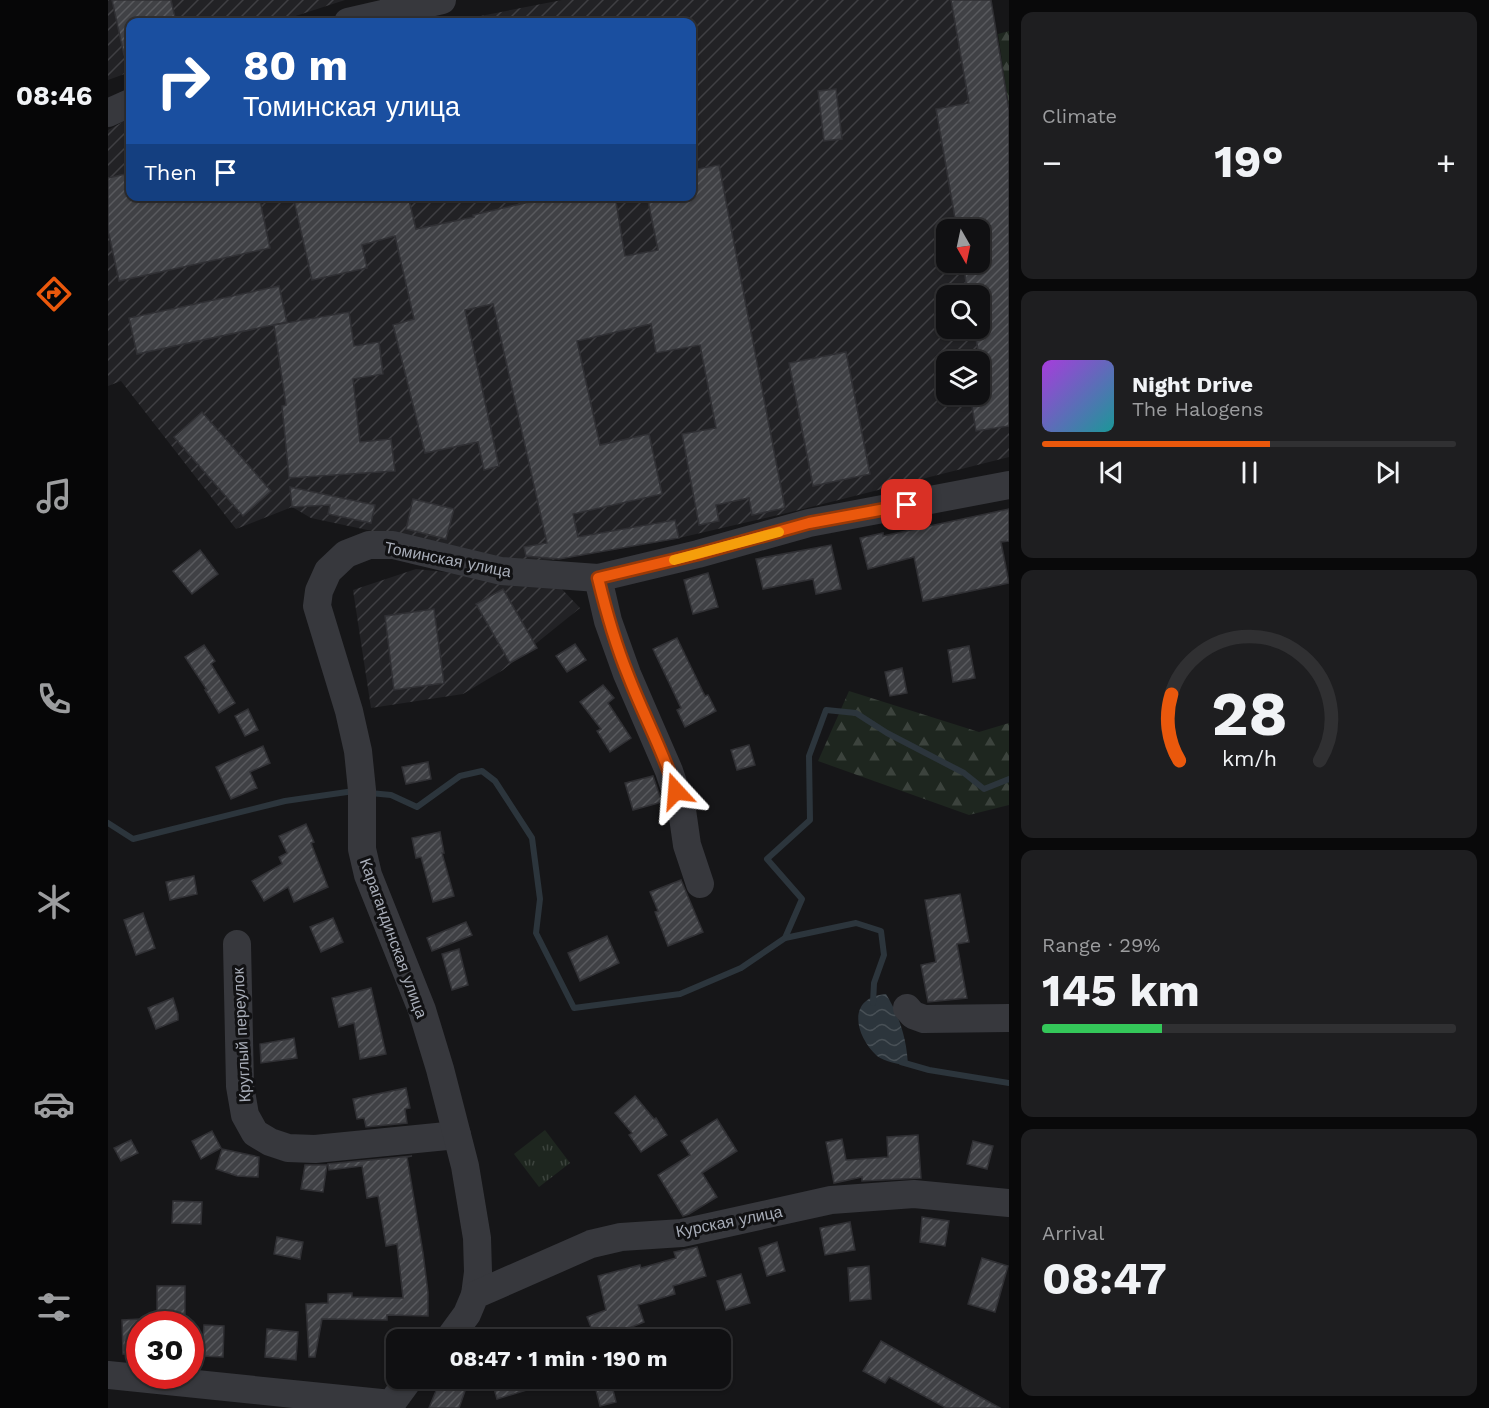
<!DOCTYPE html>
<html lang="en">
<head>
<meta charset="utf-8">
<style>
	body { margin:0; font-family:"Work Sans",sans-serif; background:#1e1e20; color:#f1f3f6; height:100vh; display:flex; flex-direction:column; font-size:22px; white-space:nowrap }
	* { box-sizing:border-box; margin:0 }
	p { font-size:20px; color:#9c9d9f }
	.icon { flex:none; width:33px; height:33px; fill:none; stroke:currentColor; stroke-width:2; stroke-linecap:round; stroke-linejoin:round }
	.map { position:relative; flex:1; overflow:hidden }
	.side { display:flex; flex-direction:column; gap:12px; padding:12px; background:#09090a; width:480px }
	.side>* { flex:none }
	.guide { position:absolute; left:18px; top:18px; width:570px; height:183px; border-radius:12px; box-shadow:0 2px 4px #0004,0 0 0 2px #303032; background:#1a4fa0; color:#fff; overflow:hidden }
	.needle { width:39px; rotate:171deg }
	.buttons { position:absolute; left:828px; top:219px; display:grid; gap:12px }
	.buttons a { display:grid; place-items:center; width:54px; height:54px; border-radius:12px; background:#101012; box-shadow:0 2px 4px #0004,0 0 0 2px #303032; font-size:30px }
	.speed { position:absolute; left:18px; top:1311px; display:flex; gap:12px; font-size:30px; font-weight:700; text-align:center }
	.speed>* { display:grid; place-content:center; width:78px; height:78px; border-radius:50%; background:#101012; box-shadow:0 2px 4px #0004,0 0 0 2px #303032; line-height:1 }
	.speed .limit { border:9px solid #d22; background:#fff; color:#111 }
	.pin { position:absolute; display:grid; place-items:center; width:51px; height:51px; color:#fff; margin:-26px; border-radius:12px; box-shadow:0 3px 9px #0006 }
	.me { position:absolute; width:66px; margin:-33px; rotate:341deg; stroke-linejoin:round; filter:drop-shadow(0 0 4px #0008) }
	.turn { display:flex; align-items:center; gap:21px; height:126px; padding:0 18px; font-size:27px }
	.turn .icon { width:78px; height:78px; stroke-width:2.5 }
	.turn b { display:block; font-size:42px; line-height:51px }
	.then { display:flex; align-items:center; height:57px; padding:0 18px; background:#0003; gap:12px; font-size:22px }
	.big { font-size:45px; font-weight:700; line-height:1.1 }
	.side .tile { flex:1; display:flex; flex-direction:column; justify-content:center; gap:9px; min-width:0; padding:0 21px; border-radius:12px; background:#1e1e20 }
	.side .dial { align-items:center; gap:0 }
	.dial svg { height:156px; overflow:visible; fill:none; stroke:#303032; stroke-width:7; stroke-linecap:round; text-anchor:middle }
	.dial text { fill:#f1f3f6; stroke:none }
	.song { display:flex; align-items:center; gap:18px }
	.cover { width:72px; height:72px; border-radius:9px; background:linear-gradient(135deg,hsl(280 70% 55%),hsl(180 70% 35%)) }
	.played { height:6px; border-radius:3px; background:linear-gradient(90deg,#ea580c 55%,#303032 55%) }
	.keys { display:flex; justify-content:space-around; direction:ltr }
	.heat { display:flex; justify-content:space-between; align-items:center; font-size:33px; direction:ltr }
	.charge { height:9px; border-radius:4px; background:linear-gradient(90deg,#34c759 29%,#303032 0) }
	.trip { position:absolute; left:278px; top:1329px; width:345px; height:60px; border-radius:12px; background:#101012; box-shadow:0 2px 4px #0004,0 0 0 2px #303032; font-weight:700; line-height:60px; text-align:center }
	main { display:flex; flex:1; min-height:0 }
	.tabs { display:flex; flex-direction:column; width:108px; justify-content:space-around; align-items:center; background:#060607; color:#9c9d9f }
	.tabs .icon { width:42px; height:42px }
	.tabs .on { color:#ea580c }
	.tabs b { font-size:27px; color:#f1f3f6 }
	.map>svg:first-child { display:block }
	.industrial { fill:url(#industrial-furrows); fill-rule:evenodd }
	.grass { fill:url(#grass-tufts) }
	.forest { fill:url(#forest-firs) }
	.water { fill:url(#water-waves) }
	.lines { fill:none; stroke-linecap:round; stroke-linejoin:round }
	.stream { stroke:#2c353c; stroke-width:6 }
	.building { fill:url(#building-hatch); stroke:#303034; stroke-width:1.5 }
	.minor { stroke:#37383d; stroke-width:28 }
	.route-casing { stroke:#983908; stroke-width:15 }
	.route { stroke:#ea580c; stroke-width:10 }
	.slow { stroke:#f59e0b; stroke-width:10 }
	.labels { text-anchor:middle; stroke-width:6; stroke-linejoin:round; paint-order:stroke }
	.street-label { font-size:16px; fill:#a8adb8; stroke:#111113 }
</style>
</head>
<body>
<main>
<nav class="tabs">
<b>08:46</b>
<svg class="icon on" aria-label="directions" viewBox="0 0 24 24"><path d="M12 3l9 9-9 9-9-9zM9 14v-3h6M13 9l2 2-2 2"/></svg>
<svg class="icon" aria-label="music" viewBox="0 0 24 24"><path d="M9 18V5l10-2v13"/><circle cx="6" cy="18" r="3"/><circle cx="16" cy="16" r="3"/></svg>
<svg class="icon" aria-label="phone" viewBox="0 0 24 24"><path d="M5 4h4l2 5-3 2q2 4 5 5l2-3 5 2v4C11 20 4 13 5 4z"/></svg>
<svg class="icon" aria-label="climate" viewBox="0 0 24 24"><path d="M12 3v18M4 7l16 10M4 17L20 7"/></svg>
<svg class="icon" aria-label="car" viewBox="0 0 24 24"><path d="M5 17H2v-5l4-1 3-4h7l3 4 3 1v5h-3M9 17h6M6 11h13"/><circle cx="7" cy="17" r="2"/><circle cx="17" cy="17" r="2"/></svg>
<svg class="icon" aria-label="filters" viewBox="0 0 24 24"><path d="M4 7h16M4 17h16"/><circle cx="9" cy="7" r="2"/><circle cx="15" cy="17" r="2"/></svg>
</nav>
<div class="map">
<svg width="901" height="1408" viewBox="0 0 901 1408">
	<defs>
		<pattern id="industrial-furrows" width="10" height="10" patternUnits="userSpaceOnUse" patternTransform="scale(1.5)"><rect width="10" height="10" fill="#222225"/><path d="M-1 1l2-2M0 10L10 0M9 11l2-2" fill="none" stroke="#3f3f43"/></pattern>
		<pattern id="grass-tufts" width="24" height="20" patternUnits="userSpaceOnUse" patternTransform="scale(1.5)"><rect width="24" height="20" fill="#1e261f"/><path d="M3 7l-1-3M5 7V3M7 7l1-3M15 17l-1-3M17 17v-4M19 17l1-3" fill="none" stroke="#3c433d"/></pattern>
		<pattern id="forest-firs" width="22" height="20" patternUnits="userSpaceOnUse" patternTransform="scale(1.5)"><rect width="22" height="20" fill="#1e261f"/><path d="M5 1l3.5 6h-7zM16 11l3.5 6h-7z" fill="#3c433d"/></pattern>
		<pattern id="water-waves" width="16" height="10" patternUnits="userSpaceOnUse" patternTransform="scale(1.5)"><rect width="16" height="10" fill="#2c353c"/><path d="M0 5q4-4 8 0t8 0" fill="none" stroke="#485056"/></pattern>
		<pattern id="building-hatch" width="6" height="6" patternUnits="userSpaceOnUse" patternTransform="scale(1.5)"><rect width="6" height="6" fill="#404145"/><path d="M-1 1l2-2M0 6l6-6M5 7l2-2" fill="none" stroke="#595a5e"/></pattern>
	</defs>
	<rect width="100%" height="100%" fill="#161618"/>
	<!-- industrial -->
	<g class="industrial">
		<path d="M0 0H237L169 22H22V72L0 80Z"/>
		<path d="M454 0H883L901 110V457L679 513 571 538 420 564 203 518 184 507 128 529 13 381 0 386V130L22 118V196H584V22H342ZM838 230H872V262H838ZM838 296H872V328H838ZM838 362H872V394H838Z"/>
		<path d="M308 569 449 584 472 608 395 670 355 694 263 708 245 590Z"/>
	</g>
	<!-- grass -->
	<path class="grass" d="M437 1130 462 1163 431 1187 406 1154Z"/>
	<!-- forest -->
	<g class="forest">
		<path d="M901 31V108L890 34Z"/>
		<path d="M741 691 871 732 901 723V805L861 815 710 761Z"/>
	</g>
	<!-- water -->
	<path class="water" d="M778 994C792 1017 799 1040 800 1066 791 1064 777 1062 769 1056 746 1035 739 997 778 994Z"/>
	<g class="lines">
		<!-- stream -->
		<g class="stream">
			<path d="M262 793 283 795 309 807 352 776 374 771 387 781 424 838 432 899 428 933 466 1008 572 994 633 968 677 938 694 899 659 859 702 820 701 756 718 710 748 713 779 733 856 773 876 789 901 779"/>
			<path d="M0 823 25 839 177 801 246 791"/>
			<path d="M677 938 748 923 773 931 776 955 766 983 765 1003"/>
			<path d="M793 1062 821 1070 901 1083"/>
		</g>
	</g>
	<!-- building -->
	<g class="building">
		<path d="M4 0H63L68 22H22V54L16 55Z"/>
		<path d="M843 0H883L901 110V426L868 431 862 394H872V361L866 328H872V296H860L855 262H872V230H849L828 109 861 103Z"/>
		<path d="M728 89 734 139 716 141 710 91Z"/>
		<path d="M611 165 677 508 644 515 641 498 608 505 611 521 591 525 574 434 608 428 592 345 548 353 543 324 469 341 492 445 541 434 554 494 465 514 470 537 567 520 571 538 451 559 418 556 416 547 439 543 385 304 357 310 391 466 376 470 370 442 317 453 285 325 306 319 287 236 254 245 259 268 204 280 185 196H300L308 229 366 217 365 215 447 196H507L517 256 550 250 539 196H584V170Z"/>
		<path d="M22 173V196H151L162 248 11 281 0 230V178Z"/>
		<path d="M171 286 179 322 29 354 21 318Z"/>
		<path d="M241 312 246 346 271 342 275 374 245 379 252 442 283 439 287 471 181 478 174 406 178 405 166 325Z"/>
		<path d="M738 352 762 474 705 486 681 363Z"/>
		<path d="M94 412 163 491 135 516 66 437Z"/>
		<path d="M182 487 267 505 263 523 220 514 222 505 184 507Z"/>
		<path d="M305 499 346 509 338 539 298 529Z"/>
		<path d="M901 509V541L893 542 901 583 815 601 806 557 760 569 752 538 775 533V536Z"/>
		<path d="M723 545 733 589 708 594 705 579 655 589 648 559Z"/>
		<path d="M92 550 110 574 84 594 65 571Z"/>
		<path d="M600 573 610 607 585 614 576 580Z"/>
		<path d="M395 589 429 648 402 663 368 604Z"/>
		<path d="M326 609 336 683 286 690 277 616Z"/>
		<path d="M569 638 597 696 600 695 608 711 577 727 569 710 573 708 545 649Z"/>
		<path d="M467 644 478 660 459 672 448 656Z"/>
		<path d="M96 645 107 661 103 664 127 703 111 713 97 690H99L77 657Z"/>
		<path d="M861 646 867 678 845 682 840 650Z"/>
		<path d="M794 668 799 693 782 696 777 672Z"/>
		<path d="M495 685 506 698 500 703 523 738 502 752 489 731 493 729 472 702Z"/>
		<path d="M140 709 150 730 137 736 127 716Z"/>
		<path d="M641 745 647 765 629 770 623 750Z"/>
		<path d="M155 746 162 763 142 772 149 788 123 799 108 767Z"/>
		<path d="M320 762 323 779 298 784 294 767Z"/>
		<path d="M545 776 554 802 525 810 517 783Z"/>
		<path d="M198 824 206 842 203 843 220 887 186 902 180 887 156 901 144 881 174 864 171 857 179 853 171 836Z"/>
		<path d="M332 832 336 853H334L346 896 325 902 313 857 308 858 304 838Z"/>
		<path d="M86 876 89 894 62 900 58 882Z"/>
		<path d="M573 880 595 932 560 946 547 912 550 911 542 892Z"/>
		<path d="M852 894 861 942 849 944 859 998 820 1002 813 965 828 962 817 900Z"/>
		<path d="M35 913 47 948 28 955 16 920Z"/>
		<path d="M225 918 235 942 213 952 202 927Z"/>
		<path d="M358 922 364 935 324 951 319 938Z"/>
		<path d="M499 936 511 963 472 981 460 953Z"/>
		<path d="M351 949 360 985 344 990 334 954Z"/>
		<path d="M263 988 278 1054 252 1059 246 1023 231 1027 224 998Z"/>
		<path d="M65 998 70 1014V1020L48 1029 40 1008Z"/>
		<path d="M186 1038 189 1058 153 1063 152 1044Z"/>
		<path d="M298 1088 302 1108 297 1109 299 1123 258 1127 256 1118 249 1119 245 1099Z"/>
		<path d="M527 1096 546 1119 548 1118 559 1135 533 1152 521 1135 524 1133 507 1113Z"/>
		<path d="M609 1119 629 1151 594 1173 609 1197 581 1214 575 1216 550 1175 582 1155 573 1141Z"/>
		<path d="M104 1131 113 1148 93 1159 84 1141Z"/>
		<path d="M810 1135 813 1178 754 1181V1177L726 1183 718 1142 734 1139 738 1160 780 1157 779 1137Z"/>
		<path d="M23 1140 30 1153 13 1161 6 1148Z"/>
		<path d="M865 1141 885 1146 879 1169 859 1164Z"/>
		<path d="M114 1149 151 1157 150 1177 129 1176 108 1169Z"/>
		<path d="M304 1156 299 1157 315 1253 320 1292V1316L279 1315V1320L214 1319 207 1357H201L198 1304 220 1303V1294L244 1293V1297L295 1298 289 1244 278 1246 270 1196 259 1198 254 1166 221 1170 220 1164Z"/>
		<path d="M197 1165H219L215 1192 193 1189Z"/>
		<path d="M65 1201 94 1202 93 1224 64 1223Z"/>
		<path d="M814 1217 841 1221 837 1246 812 1242Z"/>
		<path d="M742 1222 747 1250 717 1255 712 1228Z"/>
		<path d="M169 1237 195 1242 192 1259 166 1254Z"/>
		<path d="M669 1242 677 1271 659 1276 651 1248Z"/>
		<path d="M589 1247 598 1276 565 1286 567 1294 530 1305 536 1322 506 1334 508 1340H488L479 1317 498 1310 490 1276 532 1265 533 1268 568 1258 566 1252Z"/>
		<path d="M874 1258 900 1266 887 1312 860 1304Z"/>
		<path d="M761 1266 763 1299 742 1301 740 1268Z"/>
		<path d="M633 1274 642 1303 618 1310 609 1281Z"/>
		<path d="M49 1286H77V1323L49 1322Z"/>
		<path d="M32 1319V1355L15 1354 14 1320Z"/>
		<path d="M96 1325 116 1326 115 1357 94 1356Z"/>
		<path d="M159 1329 190 1332 188 1360 157 1357Z"/>
		<path d="M773 1341 851 1385 892 1408H838L781 1377 777 1383 755 1371Z"/>
		<path d="M383 1378H444L445 1382 389 1399Z"/>
		<path d="M485 1378H502L508 1402 492 1406Z"/>
		<path d="M332 1381 357 1391 351 1408H321Z"/>
	</g>
	<g class="lines">
		<!-- minor -->
		<g class="minor">
			<path d="M240 22 334 0"/>
			<path d="M0 113 22 103"/>
			<path d="M490 578 500 621 519 674 561 771 574 810 579 845 592 884"/>
			<path d="M129 944 132 1086 137 1115 147 1133 162 1142 180 1148 207 1149 349 1135"/>
			<path d="M799 1008 805 1015 816 1019 901 1018"/>
			<path d="M367 1295 370 1272 369 1238 357 1166 332 1069 314 1010 260 875 254 849V790L250 751 241 711 209 606 211 591 220 571 238 554 261 545H285L393 571 490 578 590 554 701 523 901 485"/>
			<path d="M340 1340 359 1314 367 1295 483 1244 513 1237 574 1233 723 1200 806 1194 901 1203"/>
			<path d="M0 1375 283 1404 302 1378"/>
		</g>
	</g>
	<g class="lines">
		<!-- route casing -->
		<g class="route-casing">
			<path id="route" d="M568 791C555 751 535 714 520 675 507 643 498 611 490 578L590 554 701 523 799 505"/>
		</g>
		<!-- route -->
		<use href="#route" class="route"/>
		<!-- slow -->
		<path class="slow" d="M566 560 671 532"/>
	</g>
	<g class="labels">
		<!-- street labels -->
		<g class="street-label">
			<text transform="translate(340 559) rotate(11)" y="6">Томинская улица</text>
			<text transform="translate(286 938) rotate(70)" y="6">Карагандинская улица</text>
			<text transform="translate(133 1035) rotate(-93)" y="6">Круглый переулок</text>
			<text transform="translate(621 1221) rotate(-11)" y="6">Курская улица</text>
		</g>
	</g>
</svg>
<div class="buttons">
<a><svg class="needle" viewBox="-14 -14 28 28"><path d="M0-13l5 13h-10z" fill="#e53935"/><path d="M0 13l5-13h-10z" fill="#9c9d9f"/></svg></a>
<a><svg class="icon" aria-label="search" viewBox="0 0 24 24"><circle cx="10" cy="10" r="6"/><path d="M15 15l6 6"/></svg></a>
<a><svg class="icon" aria-label="layers" viewBox="0 0 24 24"><path d="M12 4l9 5-9 5-9-5zM3 14l9 5 9-5"/></svg></a>
</div>
<div class="speed"><div class="limit">30</div></div>
<div class="pin" style="left:799px;top:505px;background:#d93025"><svg class="icon" aria-label="arrive" viewBox="0 0 24 24"><path d="M6 21V4h12l-3 4 3 4H6"/></svg></div>
<svg class="me" style="left:568px;top:791px" viewBox="-20 -20 40 40"><path d="M0-17L14 15 0 8-14 15z" fill="#ea580c" stroke="#fff" stroke-width="4"/></svg>
<div class="trip">08:47 · 1 min · 190 m</div>
<div class="guide">
<div class="turn"><svg class="icon" aria-label="right" viewBox="0 0 24 24"><path d="M7 20v-9h11M14 6l5 5-5 5"/></svg><div><b>80 m</b>Томинская улица</div></div>
<div class="then">Then<svg class="icon" aria-label="arrive" viewBox="0 0 24 24"><path d="M6 21V4h12l-3 4 3 4H6"/></svg></div>
</div>
</div>
<section class="side">
<div class="tile"><p>Climate</p>
<div class="heat"><a>−</a><b class="big">19°</b><a>+</a></div>
</div>
<div class="tile">
<div class="song"><i class="cover"></i><div><b>Night Drive</b><p>The Halogens</p></div></div>
<div class="played"></div>
<div class="keys"><svg class="icon" aria-label="previous" viewBox="0 0 24 24"><path d="M18 5L8 12l10 7zM5 5v14"/></svg><svg class="icon" aria-label="pause" viewBox="0 0 24 24"><path d="M8 5v14M16 5v14"/></svg><svg class="icon" aria-label="next" viewBox="0 0 24 24"><path d="M6 5l10 7-10 7zM19 5v14"/></svg></div>
</div>
<div class="tile dial"><svg viewBox="0 0 100 80">
<path d="M14 69A42 42 0 1 1 86 69"/>
<path d="M14 69A42 42 0 0 1 10 35" stroke="#ea580c"/>
<text x="50" y="56" font-size="32" font-weight="700">28</text>
<text x="50" y="72" font-size="11">km/h</text>
</svg></div>
<div class="tile"><p>Range · 29%</p><b class="big">145 km</b><div class="charge"></div></div>
<div class="tile"><p>Arrival</p><b class="big">08:47</b></div>
</section>
</main>
</body>
</html>
